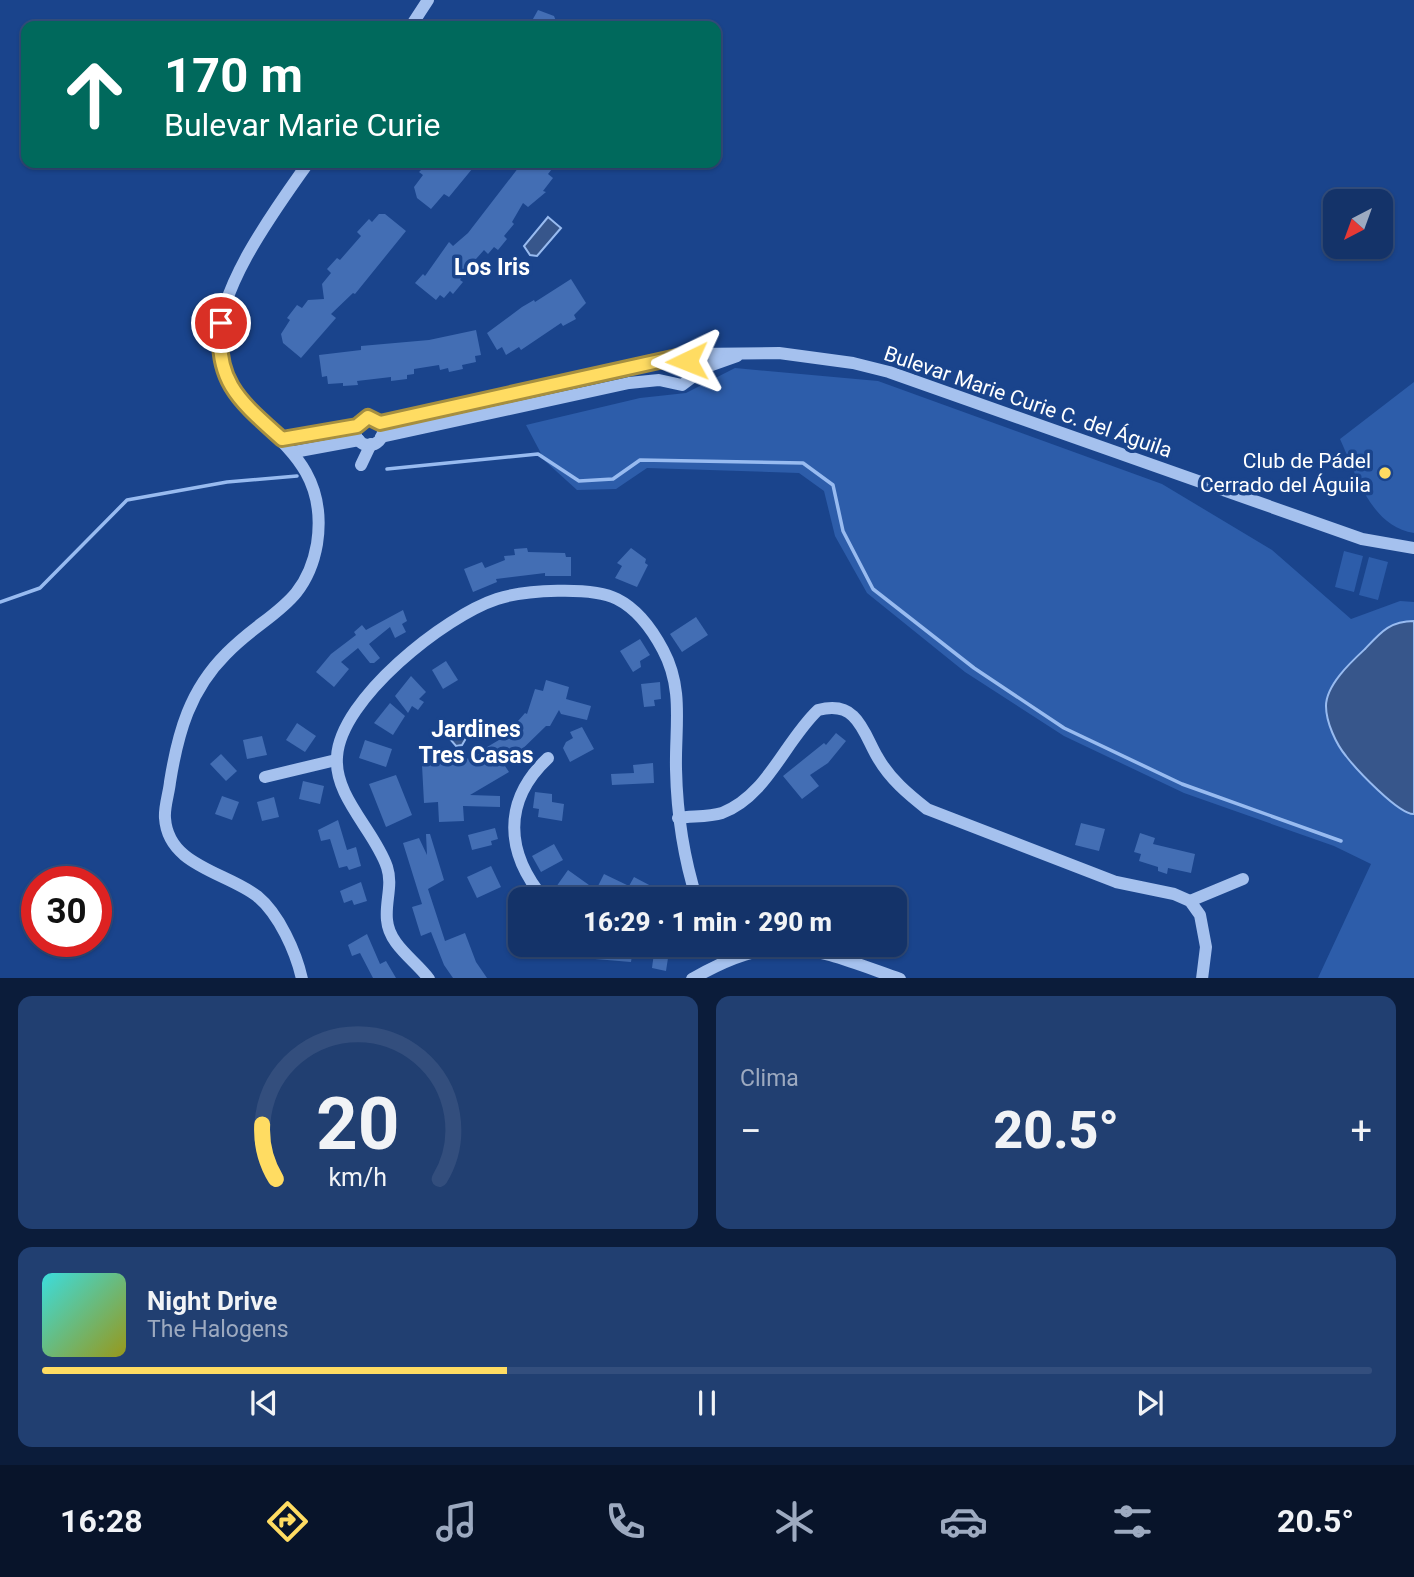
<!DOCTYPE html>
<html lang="es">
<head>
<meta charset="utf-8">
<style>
	body { margin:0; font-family:Roboto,sans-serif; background:#213f71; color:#f1f3f6; height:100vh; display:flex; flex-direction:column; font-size:26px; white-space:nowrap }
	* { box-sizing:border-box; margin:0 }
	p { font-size:23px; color:#9daac0 }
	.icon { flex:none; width:38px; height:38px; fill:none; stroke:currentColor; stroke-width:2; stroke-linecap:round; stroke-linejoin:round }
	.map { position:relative; height:978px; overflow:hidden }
	.sheet { display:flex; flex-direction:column; gap:18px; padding:18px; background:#0b1c3a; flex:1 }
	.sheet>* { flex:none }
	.top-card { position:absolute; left:21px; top:21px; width:700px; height:147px; border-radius:14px; box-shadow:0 2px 5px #0004,0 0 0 2px #334e7d; background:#00695c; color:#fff; overflow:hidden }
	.needle { width:46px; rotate:221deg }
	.fabs { position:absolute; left:1323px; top:189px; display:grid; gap:14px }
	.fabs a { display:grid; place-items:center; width:70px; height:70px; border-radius:14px; background:#143369; box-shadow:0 2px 5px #0004,0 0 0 2px #334e7d; font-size:35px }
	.speed { position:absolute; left:21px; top:866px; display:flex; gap:14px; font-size:35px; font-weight:700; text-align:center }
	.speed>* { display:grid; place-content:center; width:91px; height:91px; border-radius:50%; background:#143369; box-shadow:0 2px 5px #0004,0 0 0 2px #334e7d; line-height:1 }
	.speed .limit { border:10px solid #d22; background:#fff; color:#111 }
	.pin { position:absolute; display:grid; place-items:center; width:60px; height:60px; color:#fff; margin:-30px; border:4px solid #fff; border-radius:50%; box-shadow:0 2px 7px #0007 }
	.me { position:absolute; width:77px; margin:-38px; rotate:268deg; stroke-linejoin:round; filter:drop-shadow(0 0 5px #0008) }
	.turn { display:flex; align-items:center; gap:24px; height:147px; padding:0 28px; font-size:32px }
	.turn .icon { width:91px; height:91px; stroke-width:2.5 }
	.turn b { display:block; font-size:49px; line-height:60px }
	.big { font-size:52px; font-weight:800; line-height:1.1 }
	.sheet .tile { flex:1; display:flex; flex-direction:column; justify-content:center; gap:10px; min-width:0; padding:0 24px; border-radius:14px; background:#213f71 }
	.sheet .dial { align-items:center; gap:0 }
	.dial svg { height:182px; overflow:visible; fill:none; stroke:#334e7d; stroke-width:7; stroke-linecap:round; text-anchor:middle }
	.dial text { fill:#f1f3f6; stroke:none }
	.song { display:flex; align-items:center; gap:21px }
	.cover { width:84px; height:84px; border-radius:10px; background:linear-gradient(135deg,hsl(180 70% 55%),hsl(60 70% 35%)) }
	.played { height:7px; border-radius:4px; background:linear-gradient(90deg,#ffdc62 35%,#334e7d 35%) }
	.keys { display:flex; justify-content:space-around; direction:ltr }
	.heat { display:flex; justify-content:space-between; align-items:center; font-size:38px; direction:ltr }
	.sheet .tiles { flex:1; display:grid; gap:18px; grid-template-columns:1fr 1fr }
	.tile:last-child { grid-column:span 2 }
	.trip { position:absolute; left:508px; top:887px; width:399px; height:70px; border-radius:14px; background:#143369; box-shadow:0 2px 5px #0004,0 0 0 2px #334e7d; font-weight:800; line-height:70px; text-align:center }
	.menu { display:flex; height:112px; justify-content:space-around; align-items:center; background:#08142a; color:#9daac0 }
	.menu .icon { width:49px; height:49px }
	.menu .on { color:#ffdc62 }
	.menu b { font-size:32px; color:#f1f3f6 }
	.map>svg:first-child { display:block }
	.green { fill:#2d5daa }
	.water { fill:#37568b; stroke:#98bbf0; stroke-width:2 }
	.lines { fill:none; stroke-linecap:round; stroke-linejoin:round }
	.stream { stroke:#98bbf0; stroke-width:3.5 }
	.building { fill:#436eb4 }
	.minor { stroke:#a5c1ee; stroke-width:12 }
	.route-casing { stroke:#a68f40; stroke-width:18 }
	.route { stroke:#ffdc62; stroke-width:12 }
	.poi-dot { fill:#ffdc62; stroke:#1a448c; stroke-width:2.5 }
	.labels { text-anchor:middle; stroke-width:7; stroke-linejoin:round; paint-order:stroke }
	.street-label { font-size:21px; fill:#fff; stroke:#1a448c }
	.poi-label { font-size:21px; fill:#fff; stroke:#1a448c; text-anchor:end }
	.neighbourhood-label { font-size:23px; font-weight:bold; fill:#fff; stroke:#1a448c }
</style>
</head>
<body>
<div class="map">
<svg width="1414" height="979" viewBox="0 0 1414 979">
	<rect width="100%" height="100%" fill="#1a448c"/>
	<!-- green -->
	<g class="green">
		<path d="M735 368 878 381 1162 484 1272 550 1351 619 1400 601 1414 602V978H1318L1371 864 1334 846 1184 793 1064 736 965 672 867 593 835 536 824 491 799 473 647 468 616 489 577 490 545 461 526 425 640 398 686 393Z"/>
		<path d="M1414 382V533C1370 526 1356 474 1340 439Z"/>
		<path d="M1344 551 1363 556 1354 592 1335 587Z"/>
		<path d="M1369 557 1388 562 1378 600 1359 595Z"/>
	</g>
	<!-- water -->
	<g class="water">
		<path d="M548 217 561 228 537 256 530 255 524 246Z"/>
		<path d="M1414 621V814C1399 815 1356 769 1346 756 1336 744 1326 722 1326 706 1326 685 1351 662 1365 649 1381 632 1390 621 1414 621Z"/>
		<path d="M472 721 477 723V730L469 733 462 745 456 746 450 739 452 733Z"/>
	</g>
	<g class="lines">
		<!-- stream -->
		<g class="stream">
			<path d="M387 469 538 454 579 481 613 479 640 460 803 463 833 485 843 531 873 589 974 668 1064 728 1182 784 1341 841"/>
			<path d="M0 602 40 588 127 500 227 482 297 476"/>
		</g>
	</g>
	<!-- building -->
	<g class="building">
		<path d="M538 10 554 16 558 26H529Z"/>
		<path d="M428 163H477L449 197 444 194 431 209 417 198 414 187 423 175 419 172Z"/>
		<path d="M522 163H545L552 169 548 174 553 178 543 191 546 192 528 207 523 203 512 222 514 224 504 236 507 239 498 250 494 247 488 254 484 250 468 268 460 280 463 282 453 294 450 291 444 298 440 295 436 300 415 283 423 274 425 276 449 242 453 246 468 233Z"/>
		<path d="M379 214H385L406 231 355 294 353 293 331 314 336 318 301 358 283 343 281 334 290 320 287 318 297 305 302 308 308 300 324 299 322 284 331 273 327 269 337 258 340 260 361 236 357 232 369 219 372 222Z"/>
		<path d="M571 279 586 303 574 315 576 319 563 326 561 323 521 350 519 347 506 355 502 347 497 350 487 333 522 307 534 300 535 302Z"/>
		<path d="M476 330 481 355 475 356 476 362 462 365 463 369 449 372 448 368 440 370 439 365 414 369V374L407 375V379L391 381V377L357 381 358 385 343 386V383L328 384 327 376 322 377 319 355 361 350V346L429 340Z"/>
		<path d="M527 548 528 552 565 553 566 557H571V576H545V573L496 579 497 582 473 592 464 569 482 562 485 568 505 560 504 556 515 555 514 549Z"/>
		<path d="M631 548 646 559 645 563 648 565 637 587 615 578 622 566 617 563Z"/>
		<path d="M403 610 407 621 402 624 406 632 395 638 390 627 369 644 380 658 374 663H370L358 648 341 662 349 669 334 687 316 672 331 654 356 635 354 632 362 625 366 630Z"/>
		<path d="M696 617 708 635 682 652 670 634Z"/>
		<path d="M640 639 650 655 640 661 641 667 633 672 620 651Z"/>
		<path d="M446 661 458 680 443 689 432 670Z"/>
		<path d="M411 676 426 692 419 699 424 702 418 710 412 706 408 713 395 696Z"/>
		<path d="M546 680 569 687 566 699 591 706 587 720 561 714 559 710 550 726H546L505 766 509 772 470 795 500 796V807L463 806 464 821 439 822 438 802 424 803 422 765 458 760 460 763 504 737 525 713 527 714 535 689 543 691Z"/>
		<path d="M660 682 661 699 654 700 655 706 644 707 641 684Z"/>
		<path d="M390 703 405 716 393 735 374 723Z"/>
		<path d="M297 723 316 736 305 752 286 740Z"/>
		<path d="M582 727 594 749 570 762 563 748 566 742 573 738 570 732Z"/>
		<path d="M836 733 846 741 828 763 810 775 819 786 802 799 783 776 824 743 826 745Z"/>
		<path d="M262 736 267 755 247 759 243 740Z"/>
		<path d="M365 740 392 749 386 767 359 758Z"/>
		<path d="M221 754 237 771 226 781 210 764Z"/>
		<path d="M653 763 654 783 612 785 611 774 634 773 633 765Z"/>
		<path d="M396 775 412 815 386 827 369 784Z"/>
		<path d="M303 781 324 786 320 804 299 799Z"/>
		<path d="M535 792 552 794V802L564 804 562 821 538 817 539 809 533 808Z"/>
		<path d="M222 796 239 802 232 820 215 814Z"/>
		<path d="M274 797 279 817 262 821 257 802Z"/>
		<path d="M338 820 347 850 356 847 361 866 349 870 347 866 339 868 330 839 321 841 318 830Z"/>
		<path d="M1081 823 1105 829 1099 851 1075 845Z"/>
		<path d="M495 828 498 839 491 841 492 845 472 850 468 835Z"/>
		<path d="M1140 833 1155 838 1153 844 1195 854 1191 873 1168 868 1167 874 1158 871V867L1139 861 1141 854 1134 852Z"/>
		<path d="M426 834H430L444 880 428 889 445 941 465 933 476 962 487 978H453L444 965 431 932 421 936 412 907 422 904 403 843 419 838 427 855Z"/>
		<path d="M554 844 563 860 541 872 532 856Z"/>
		<path d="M491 866 501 887 477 898 467 877Z"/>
		<path d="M568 870 596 890 604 874 629 886 634 877 653 887 651 890 674 897V900H591L583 894 579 900H574L556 887Z"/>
		<path d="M361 882 367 901 354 905 352 900 344 903 340 891Z"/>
		<path d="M367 934 380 964 386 961 396 978H373L360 953 352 956 348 945Z"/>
		<path d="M597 945 633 948 631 962 595 959Z"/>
		<path d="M655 945H670L666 971 652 968Z"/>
	</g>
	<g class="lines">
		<!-- minor -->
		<g class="minor">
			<path d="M411 26 428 0"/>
			<circle cx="369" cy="431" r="14"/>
			<path d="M380 423 694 354 779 353 853 363 889 372 1362 539 1414 548"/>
			<path d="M381 437 629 383 659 380 682 385 706 367 737 356"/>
			<path d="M282 439 357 426"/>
			<path d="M294 452 359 440"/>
			<path d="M361 465 371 444"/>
			<path d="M265 777 336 760"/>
			<path d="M678 818C692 816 709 817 722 813 767 796 785 741 818 710 830 707 843 706 853 716 864 726 870 745 878 758 890 779 908 794 927 809L1116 882 1174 894 1190 901 1200 915 1206 947 1202 979"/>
			<path d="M545 900C505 853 502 801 548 758"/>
			<path d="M1190 901 1243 879"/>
			<path d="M716 945 727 959"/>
			<path d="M302 979C296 952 279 914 257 896 226 872 168 866 165 818 164 807 169 793 170 782 178 732 190 690 226 654 265 613 306 607 317 544 334 434 219 427 218 345 218 286 275 210 308 163"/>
			<path d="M429 979C415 960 389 945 387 920 385 902 393 885 387 867 375 831 334 797 337 757 340 699 445 616 497 599 524 590 592 586 617 599 637 609 653 631 663 650 684 689 675 727 676 769 677 815 683 856 697 900"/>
			<path d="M692 979C779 929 812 948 900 979"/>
		</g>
	</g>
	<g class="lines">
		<!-- route casing -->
		<g class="route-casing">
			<path id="route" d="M221 323C214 382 241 402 282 439L357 426 368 417 380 423 677 357 687 361"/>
		</g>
		<!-- route -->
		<use href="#route" class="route"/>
	</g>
	<!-- markers -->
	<circle class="poi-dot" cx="1385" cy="473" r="7"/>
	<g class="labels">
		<!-- street labels -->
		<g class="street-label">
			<text transform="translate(1028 402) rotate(19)" y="7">Bulevar Marie Curie C. del Águila</text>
		</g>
		<!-- poi labels -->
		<g class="poi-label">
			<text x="1371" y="468">Club de Pádel<tspan x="1371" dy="24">Cerrado del Águila</tspan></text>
		</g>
		<!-- neighbourhood labels -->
		<g class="neighbourhood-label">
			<text x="492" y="275">Los Iris</text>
			<text x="476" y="737">Jardines<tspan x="476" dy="26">Tres Casas</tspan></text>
		</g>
	</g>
</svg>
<div class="fabs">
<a><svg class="needle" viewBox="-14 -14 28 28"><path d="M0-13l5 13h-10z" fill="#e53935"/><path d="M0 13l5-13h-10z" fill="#9daac0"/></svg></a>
</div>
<div class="speed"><div class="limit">30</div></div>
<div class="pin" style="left:221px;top:323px;background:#d93025"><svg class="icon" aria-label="arrive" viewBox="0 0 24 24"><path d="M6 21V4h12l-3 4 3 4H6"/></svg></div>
<svg class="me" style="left:687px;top:361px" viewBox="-20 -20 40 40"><path d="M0-17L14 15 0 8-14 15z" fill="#ffdc62" stroke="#fff" stroke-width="4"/></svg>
<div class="trip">16:29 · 1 min · 290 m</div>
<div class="top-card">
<div class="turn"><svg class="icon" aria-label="ahead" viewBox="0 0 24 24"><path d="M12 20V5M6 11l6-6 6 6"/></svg><div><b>170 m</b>Bulevar Marie Curie</div></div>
</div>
</div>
<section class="sheet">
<div class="tiles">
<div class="tile dial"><svg viewBox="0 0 100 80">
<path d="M14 69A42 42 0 1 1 86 69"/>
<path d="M14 69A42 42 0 0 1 8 45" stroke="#ffdc62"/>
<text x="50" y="56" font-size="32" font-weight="700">20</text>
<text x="50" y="72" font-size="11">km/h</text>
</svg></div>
<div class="tile"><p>Clima</p>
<div class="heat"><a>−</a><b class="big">20.5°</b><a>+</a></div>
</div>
<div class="tile">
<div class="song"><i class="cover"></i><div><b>Night Drive</b><p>The Halogens</p></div></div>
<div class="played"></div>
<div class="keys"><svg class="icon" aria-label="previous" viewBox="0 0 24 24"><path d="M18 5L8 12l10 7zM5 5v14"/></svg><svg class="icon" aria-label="pause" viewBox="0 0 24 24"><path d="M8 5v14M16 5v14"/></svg><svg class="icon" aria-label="next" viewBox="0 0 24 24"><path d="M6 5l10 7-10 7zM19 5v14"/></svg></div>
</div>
</div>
</section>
<nav class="menu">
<b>16:28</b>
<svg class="icon on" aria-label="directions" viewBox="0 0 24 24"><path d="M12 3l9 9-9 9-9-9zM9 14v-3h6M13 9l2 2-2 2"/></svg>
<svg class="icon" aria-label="music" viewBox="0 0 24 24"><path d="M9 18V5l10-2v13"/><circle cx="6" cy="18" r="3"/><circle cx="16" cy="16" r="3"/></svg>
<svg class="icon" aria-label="phone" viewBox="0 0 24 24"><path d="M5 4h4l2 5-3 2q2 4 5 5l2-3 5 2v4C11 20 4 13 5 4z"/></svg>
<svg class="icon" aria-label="climate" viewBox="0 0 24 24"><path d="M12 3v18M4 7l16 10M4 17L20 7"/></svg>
<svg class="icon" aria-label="car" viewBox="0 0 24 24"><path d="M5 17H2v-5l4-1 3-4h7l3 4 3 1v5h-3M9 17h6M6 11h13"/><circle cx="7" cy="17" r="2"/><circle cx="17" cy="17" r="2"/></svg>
<svg class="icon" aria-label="filters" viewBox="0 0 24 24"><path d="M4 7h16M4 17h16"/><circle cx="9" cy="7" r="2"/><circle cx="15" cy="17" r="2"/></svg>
<b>20.5°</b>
</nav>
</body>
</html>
